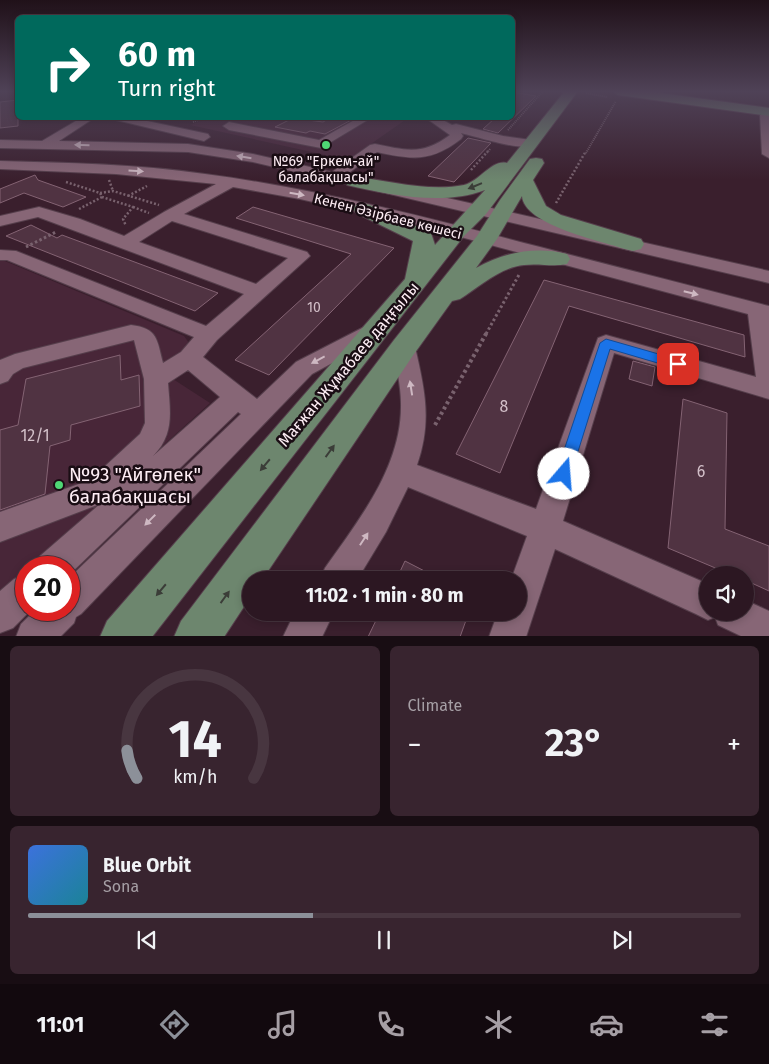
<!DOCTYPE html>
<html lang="en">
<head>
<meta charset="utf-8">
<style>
	body { margin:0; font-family:"Fira Sans",sans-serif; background:#38242f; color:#f1f3f6; height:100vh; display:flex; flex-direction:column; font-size:19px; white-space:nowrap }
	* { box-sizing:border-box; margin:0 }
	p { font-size:16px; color:#a69fa5 }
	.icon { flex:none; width:28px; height:28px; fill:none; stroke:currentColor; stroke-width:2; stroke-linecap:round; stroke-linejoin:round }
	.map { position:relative; height:636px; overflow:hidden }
	.details { display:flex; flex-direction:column; gap:10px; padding:10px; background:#180d13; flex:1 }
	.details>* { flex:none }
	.hud { position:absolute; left:15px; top:15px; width:500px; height:105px; border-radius:8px; box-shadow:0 2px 8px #0003,0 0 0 1px #483640; background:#00695c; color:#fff; overflow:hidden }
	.tools { position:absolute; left:699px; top:566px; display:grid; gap:10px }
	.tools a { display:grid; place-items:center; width:55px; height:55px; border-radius:50%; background:#2c1722; box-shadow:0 2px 8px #0003,0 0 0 1px #483640; font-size:25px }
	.speed { position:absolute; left:15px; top:556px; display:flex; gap:10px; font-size:25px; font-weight:700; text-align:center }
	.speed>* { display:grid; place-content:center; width:65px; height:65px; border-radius:50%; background:#2c1722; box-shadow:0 2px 8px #0003,0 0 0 1px #483640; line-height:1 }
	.speed .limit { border:8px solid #d22; background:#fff; color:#111 }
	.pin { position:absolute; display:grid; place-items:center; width:42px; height:42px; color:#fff; margin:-21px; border-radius:10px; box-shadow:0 2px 8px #0006 }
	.me { position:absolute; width:55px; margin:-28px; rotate:18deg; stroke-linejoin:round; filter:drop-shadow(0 0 4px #0008) }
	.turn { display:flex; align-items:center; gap:18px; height:105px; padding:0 20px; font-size:22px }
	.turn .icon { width:65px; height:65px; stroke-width:2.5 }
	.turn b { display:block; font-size:35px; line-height:42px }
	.big { font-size:38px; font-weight:700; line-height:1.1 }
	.details .card { flex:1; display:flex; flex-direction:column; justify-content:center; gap:8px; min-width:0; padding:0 18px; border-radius:8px; background:#38242f }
	.details .dial { align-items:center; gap:0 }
	.dial svg { height:130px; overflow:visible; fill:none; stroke:#483640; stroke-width:7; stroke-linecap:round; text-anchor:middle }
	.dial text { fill:#f1f3f6; stroke:none }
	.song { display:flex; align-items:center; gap:15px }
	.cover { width:60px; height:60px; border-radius:8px; background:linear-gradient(135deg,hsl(220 70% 55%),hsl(190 70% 35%)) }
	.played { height:5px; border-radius:2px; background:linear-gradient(90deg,#8c9099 40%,#483640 40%) }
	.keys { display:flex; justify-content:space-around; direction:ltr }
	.heat { display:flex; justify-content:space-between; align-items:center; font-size:28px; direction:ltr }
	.details .tiles { flex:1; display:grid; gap:10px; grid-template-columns:1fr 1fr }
	.card:last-child { grid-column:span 2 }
	.trip { position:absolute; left:242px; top:571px; width:285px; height:50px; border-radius:25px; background:#2c1722; box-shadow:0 2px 8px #0003,0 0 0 1px #483640; font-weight:700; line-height:50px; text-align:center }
	.dock { display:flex; height:80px; justify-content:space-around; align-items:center; background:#12090e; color:#a69fa5 }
	.dock .icon { width:35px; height:35px }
	.dock .on { color:#8c9099 }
	.dock b { font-size:22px; color:#f1f3f6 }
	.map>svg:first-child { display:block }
	.built { fill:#482638 }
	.building { fill:#503342; stroke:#846373 }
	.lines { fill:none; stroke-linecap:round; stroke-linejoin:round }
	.minor-casing { stroke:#553e4b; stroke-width:2 }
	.major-casing { stroke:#553e4b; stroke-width:2 }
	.path-far3 { stroke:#79626e; stroke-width:2; stroke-dasharray:1 1; stroke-linecap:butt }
	.path-far2 { stroke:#79626e; stroke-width:2.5; stroke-dasharray:2 2; stroke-linecap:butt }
	.path-far1 { stroke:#79626e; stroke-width:3; stroke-dasharray:2.5 2.5; stroke-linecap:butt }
	.path { stroke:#79626e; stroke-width:4; stroke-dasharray:3 3; stroke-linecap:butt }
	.minor { fill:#876676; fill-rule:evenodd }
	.major { fill:#6d866e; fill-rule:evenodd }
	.oneway { fill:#ceb8c2 }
	.oneway2 { fill:#3b3d38 }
	.route { fill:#1a73e8; stroke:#114b97 }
	.poi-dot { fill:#4fd675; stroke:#1a0d14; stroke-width:2 }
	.labels { text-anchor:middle; stroke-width:5; stroke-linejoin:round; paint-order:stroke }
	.far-poi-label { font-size:14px; fill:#feeef5; stroke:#1a0d14 }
	.far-street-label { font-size:14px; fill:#feeef5; stroke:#1a0d14 }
	.number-label { font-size:14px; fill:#d2bfc8 }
	.street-label { font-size:16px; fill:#feeef5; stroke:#1a0d14 }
	.near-number-label { font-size:16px; fill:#d2bfc8 }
	.near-poi-label { font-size:19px; fill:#feeef5; stroke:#1a0d14; text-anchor:start }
</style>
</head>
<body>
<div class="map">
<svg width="769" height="637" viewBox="0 0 769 637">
	<rect width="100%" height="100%" fill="#3a1f2d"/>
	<!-- built -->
	<g class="built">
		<path d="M208 118H408L348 160 190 125Z"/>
		<path d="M0 259 184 336 189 343 186 350 159 370 210 403 0 593Z"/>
	</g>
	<!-- building -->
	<g class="building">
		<path d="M512 92 536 96 498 133 483 129 495 118H512Z"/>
		<path d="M18 100V126L0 128V102Z"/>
		<path d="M293 118 323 122 330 118H355L325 134 310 131 306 133 275 127Z"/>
		<path d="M468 138 491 143 454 182 428 176Z"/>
		<path d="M35 175 38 180 86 197 63 207 24 193 0 203V189Z"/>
		<path d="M253 207 394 248 269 375 235 360 351 254 236 218Z"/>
		<path d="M31 225 57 238 62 235 218 293 195 311 6 236Z"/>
		<path d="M544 280 744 335 745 357 569 306 500 473 456 454Z"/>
		<path d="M120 355 121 380 139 375 140 406 71 425 70 440 50 446 45 494 0 510V430L18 425 26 379Z"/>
		<path d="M633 361 655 367 652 386 629 379Z"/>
		<path d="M683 399 727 413 725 529 769 546V591L745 580V575H732L668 548Z"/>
		<path d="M405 561 442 580H396Z"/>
		<path d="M380 612H469L460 637H368Z"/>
	</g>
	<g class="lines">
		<!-- minor casing -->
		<g class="minor-casing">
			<g id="minor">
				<path d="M766 112H769V158L762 154 760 115Z"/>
				<path d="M81 118H94L59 141 188 144 253 154 332 172 370 145 375 144C406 150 422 156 450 135L426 118H439L452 125 456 124 503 136 531 140 537 144C529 154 475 136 461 133L463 136 461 139C431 162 413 160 377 152L346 175 769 271V283L253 162 188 152 0 148V140L42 141Z"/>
				<path d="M114 118H133L208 134 210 137 204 141 116 120Z"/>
				<path d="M358 118H371L321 148 229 130 223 126 229 122 319 140Z"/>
				<path d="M0 161C68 163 137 164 205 174 318 189 429 218 540 247 616 267 693 286 769 306V399L614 353 563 521 708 584V612H745V600L769 611V637H743L718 625 715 617 708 620 696 614 555 549 526 637H489L498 612H519V580H511L527 536 408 487 386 532 357 580H320L325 568C359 520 402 466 401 404 401 385 396 366 393 347L396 342 404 339 412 342 415 347C425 390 432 422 417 465L536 509 598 338 606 335 756 377 748 314 431 229 300 199 233 187 184 214 307 252 310 256 217 340 203 357 257 399 296 362 364 327 372 325 380 327 383 332 380 337 312 374 81 614 76 617 74 623 60 637H16L21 624 35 610H69V578L241 414 238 412 69 575V568H35L40 556 100 504 0 542V512L90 480 140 434 145 423 144 379 134 340 23 368 13 374 8 381 0 384V360L15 354 131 325C158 328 157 340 163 363L181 352 194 337 7 260H0V250L16 251 206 326 244 294 38 217 0 226V216L39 207 80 219 124 236 164 212 216 184 116 174 0 169ZM172 221 288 258 256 284 139 242ZM188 370 220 397 153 456C175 434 170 411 168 383Z"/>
				<path d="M26 574V610H31L13 628 0 633V591L14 579Z"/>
				<path d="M295 612H334L322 637H283Z"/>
			</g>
		</g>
		<!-- major casing -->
		<g class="major-casing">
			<g id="major">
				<path d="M565 91H578L486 214 464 236 152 637H100L107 621 405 279 413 241 356 213 353 209 356 205 363 203 370 205 431 233 435 245 485 190C443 206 390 195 347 185L344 181 347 177 353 176C388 181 429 192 464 185 480 181 492 159 507 163Z"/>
				<path d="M612 91H646L769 108V116L618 95Z"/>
				<path d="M536 158 542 159 544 163 533 180 546 206 561 215 641 239 644 244 641 249 633 251 625 249C601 241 524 225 522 196L497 239 476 268C504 252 536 246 567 254L570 259 567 264C553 267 539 263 524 265 501 267 479 287 460 299L452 301 414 354 262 580H251V596L224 637H174L181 621 394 340 477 236 500 200 530 159Z"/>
			</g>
		</g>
		<!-- path-far3 -->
		<g class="path-far3">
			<path d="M726 91 729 92"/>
			<path d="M586 93 607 97"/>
			<path d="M193 122 204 118"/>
			<path d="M508 130 543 91"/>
			<path d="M487 153 490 149"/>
			<path d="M586 153 616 101"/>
		</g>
		<!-- path-far2 -->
		<g class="path-far2">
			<path d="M471 170 488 151"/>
			<path d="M109 180 113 191"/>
			<path d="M66 182 100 193 102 197 133 207 123 219 126 226"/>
			<path d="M100 193 113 191 159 205"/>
			<path d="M128 196 147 186"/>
			<path d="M556 203 586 151"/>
			<path d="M133 207 149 213"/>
			<path d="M79 209 102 197"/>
		</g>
		<!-- path-far1 -->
		<g class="path-far1">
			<path d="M26 247 56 232"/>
			<path d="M486 334 520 273"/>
		</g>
		<!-- path -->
		<path class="path" d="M435 425 487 332"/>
		<!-- minor -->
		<use href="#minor" class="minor"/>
		<!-- major -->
		<use href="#major" class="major"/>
	</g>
	<!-- one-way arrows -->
	<defs><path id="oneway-solid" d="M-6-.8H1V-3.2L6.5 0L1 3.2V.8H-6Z" transform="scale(1.25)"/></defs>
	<g class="oneway">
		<use href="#oneway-solid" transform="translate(82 145) rotate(-179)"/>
		<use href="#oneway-solid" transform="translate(244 157) rotate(-171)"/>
		<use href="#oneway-solid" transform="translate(136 171) rotate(4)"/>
		<use href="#oneway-solid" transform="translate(297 194) rotate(10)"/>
		<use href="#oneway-solid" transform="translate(691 293) rotate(14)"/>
		<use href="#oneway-solid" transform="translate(318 360) rotate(152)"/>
		<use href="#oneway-solid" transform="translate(411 388) rotate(-99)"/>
		<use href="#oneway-solid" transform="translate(150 520) rotate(135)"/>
		<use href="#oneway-solid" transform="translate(364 539) rotate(-57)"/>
	</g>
	<g class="oneway2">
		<use href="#oneway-solid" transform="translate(475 186) rotate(158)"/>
		<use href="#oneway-solid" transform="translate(330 451) rotate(-54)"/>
		<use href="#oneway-solid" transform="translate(265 465) rotate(130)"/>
		<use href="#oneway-solid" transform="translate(161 590) rotate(130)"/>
		<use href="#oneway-solid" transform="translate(225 597) rotate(-54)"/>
	</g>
	<!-- sky -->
	<linearGradient id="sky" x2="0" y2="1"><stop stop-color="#201119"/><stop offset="0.51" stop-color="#4f4257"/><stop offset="1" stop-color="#4f4257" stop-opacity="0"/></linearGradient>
	<rect width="769" height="180" fill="url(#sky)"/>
	<!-- route -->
	<path class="route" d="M606 339 683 361 685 364 683 367 678 369 610 349 571 474 569 479 564 481 558 479 556 474 600 343Z"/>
	<!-- markers -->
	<g class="poi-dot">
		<circle cx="326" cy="145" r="5"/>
		<circle cx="59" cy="485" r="5"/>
	</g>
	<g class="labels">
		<!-- far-poi labels -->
		<g class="far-poi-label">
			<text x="326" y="166">№69 "Еркем-ай"<tspan x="326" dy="16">балабақшасы"</tspan></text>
		</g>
		<!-- far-street labels -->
		<g class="far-street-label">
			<text transform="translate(388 216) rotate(14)" y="5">Кенен Әзірбаев көшесі</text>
		</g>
		<!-- number labels -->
		<g class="number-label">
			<text x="314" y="312">10</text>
		</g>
		<!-- street labels -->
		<g class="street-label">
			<text transform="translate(348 364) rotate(-50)" y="6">Мағжан Жұмабаев даңғылы</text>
		</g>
		<!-- near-number labels -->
		<g class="near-number-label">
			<text x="504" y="412">8</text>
			<text x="35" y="441">12/1</text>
			<text x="701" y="477">6</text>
		</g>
		<!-- near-poi labels -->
		<g class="near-poi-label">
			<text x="69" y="481">№93 "Айгөлек"<tspan x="69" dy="22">балабақшасы</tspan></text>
		</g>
	</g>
</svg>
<div class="tools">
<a><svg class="icon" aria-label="sound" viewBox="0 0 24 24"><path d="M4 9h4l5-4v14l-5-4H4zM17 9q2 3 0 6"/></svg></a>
</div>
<div class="speed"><div class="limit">20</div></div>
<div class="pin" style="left:678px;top:364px;background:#d93025"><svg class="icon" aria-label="arrive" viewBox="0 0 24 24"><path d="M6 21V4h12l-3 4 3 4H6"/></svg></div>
<svg class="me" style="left:564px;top:474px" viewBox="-20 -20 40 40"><circle r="19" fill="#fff"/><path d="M0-13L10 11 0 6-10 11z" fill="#1a73e8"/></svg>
<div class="trip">11:02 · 1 min · 80 m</div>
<div class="hud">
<div class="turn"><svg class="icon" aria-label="right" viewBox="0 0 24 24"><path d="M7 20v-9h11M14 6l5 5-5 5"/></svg><div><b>60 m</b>Turn right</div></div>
</div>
</div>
<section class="details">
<div class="tiles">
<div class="card dial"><svg viewBox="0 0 100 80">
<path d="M14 69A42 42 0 1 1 86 69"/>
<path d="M14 69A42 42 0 0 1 8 52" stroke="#8c9099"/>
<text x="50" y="56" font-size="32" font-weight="700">14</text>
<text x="50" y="72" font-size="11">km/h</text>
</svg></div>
<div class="card"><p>Climate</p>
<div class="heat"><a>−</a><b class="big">23°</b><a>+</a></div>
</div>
<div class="card">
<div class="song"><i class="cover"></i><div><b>Blue Orbit</b><p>Sona</p></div></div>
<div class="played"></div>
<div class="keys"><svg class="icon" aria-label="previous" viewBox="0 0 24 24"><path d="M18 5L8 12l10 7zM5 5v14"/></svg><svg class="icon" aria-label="pause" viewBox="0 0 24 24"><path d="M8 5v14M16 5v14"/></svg><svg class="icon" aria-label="next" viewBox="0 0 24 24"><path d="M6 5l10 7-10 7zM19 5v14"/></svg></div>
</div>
</div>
</section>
<nav class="dock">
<b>11:01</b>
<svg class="icon on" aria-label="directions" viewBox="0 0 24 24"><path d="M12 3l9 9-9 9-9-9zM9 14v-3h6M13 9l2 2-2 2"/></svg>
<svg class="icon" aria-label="music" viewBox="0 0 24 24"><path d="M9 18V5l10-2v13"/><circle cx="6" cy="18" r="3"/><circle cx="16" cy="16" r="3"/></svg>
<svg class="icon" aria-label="phone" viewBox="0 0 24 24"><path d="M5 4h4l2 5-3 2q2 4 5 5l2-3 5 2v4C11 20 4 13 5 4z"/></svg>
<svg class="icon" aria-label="climate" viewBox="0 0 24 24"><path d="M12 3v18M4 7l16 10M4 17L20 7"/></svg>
<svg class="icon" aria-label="car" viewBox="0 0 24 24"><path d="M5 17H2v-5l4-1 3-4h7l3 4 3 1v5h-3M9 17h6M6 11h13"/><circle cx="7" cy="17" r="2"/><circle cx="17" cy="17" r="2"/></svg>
<svg class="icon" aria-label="filters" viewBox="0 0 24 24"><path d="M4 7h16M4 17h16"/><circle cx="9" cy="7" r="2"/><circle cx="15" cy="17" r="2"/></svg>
</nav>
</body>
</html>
